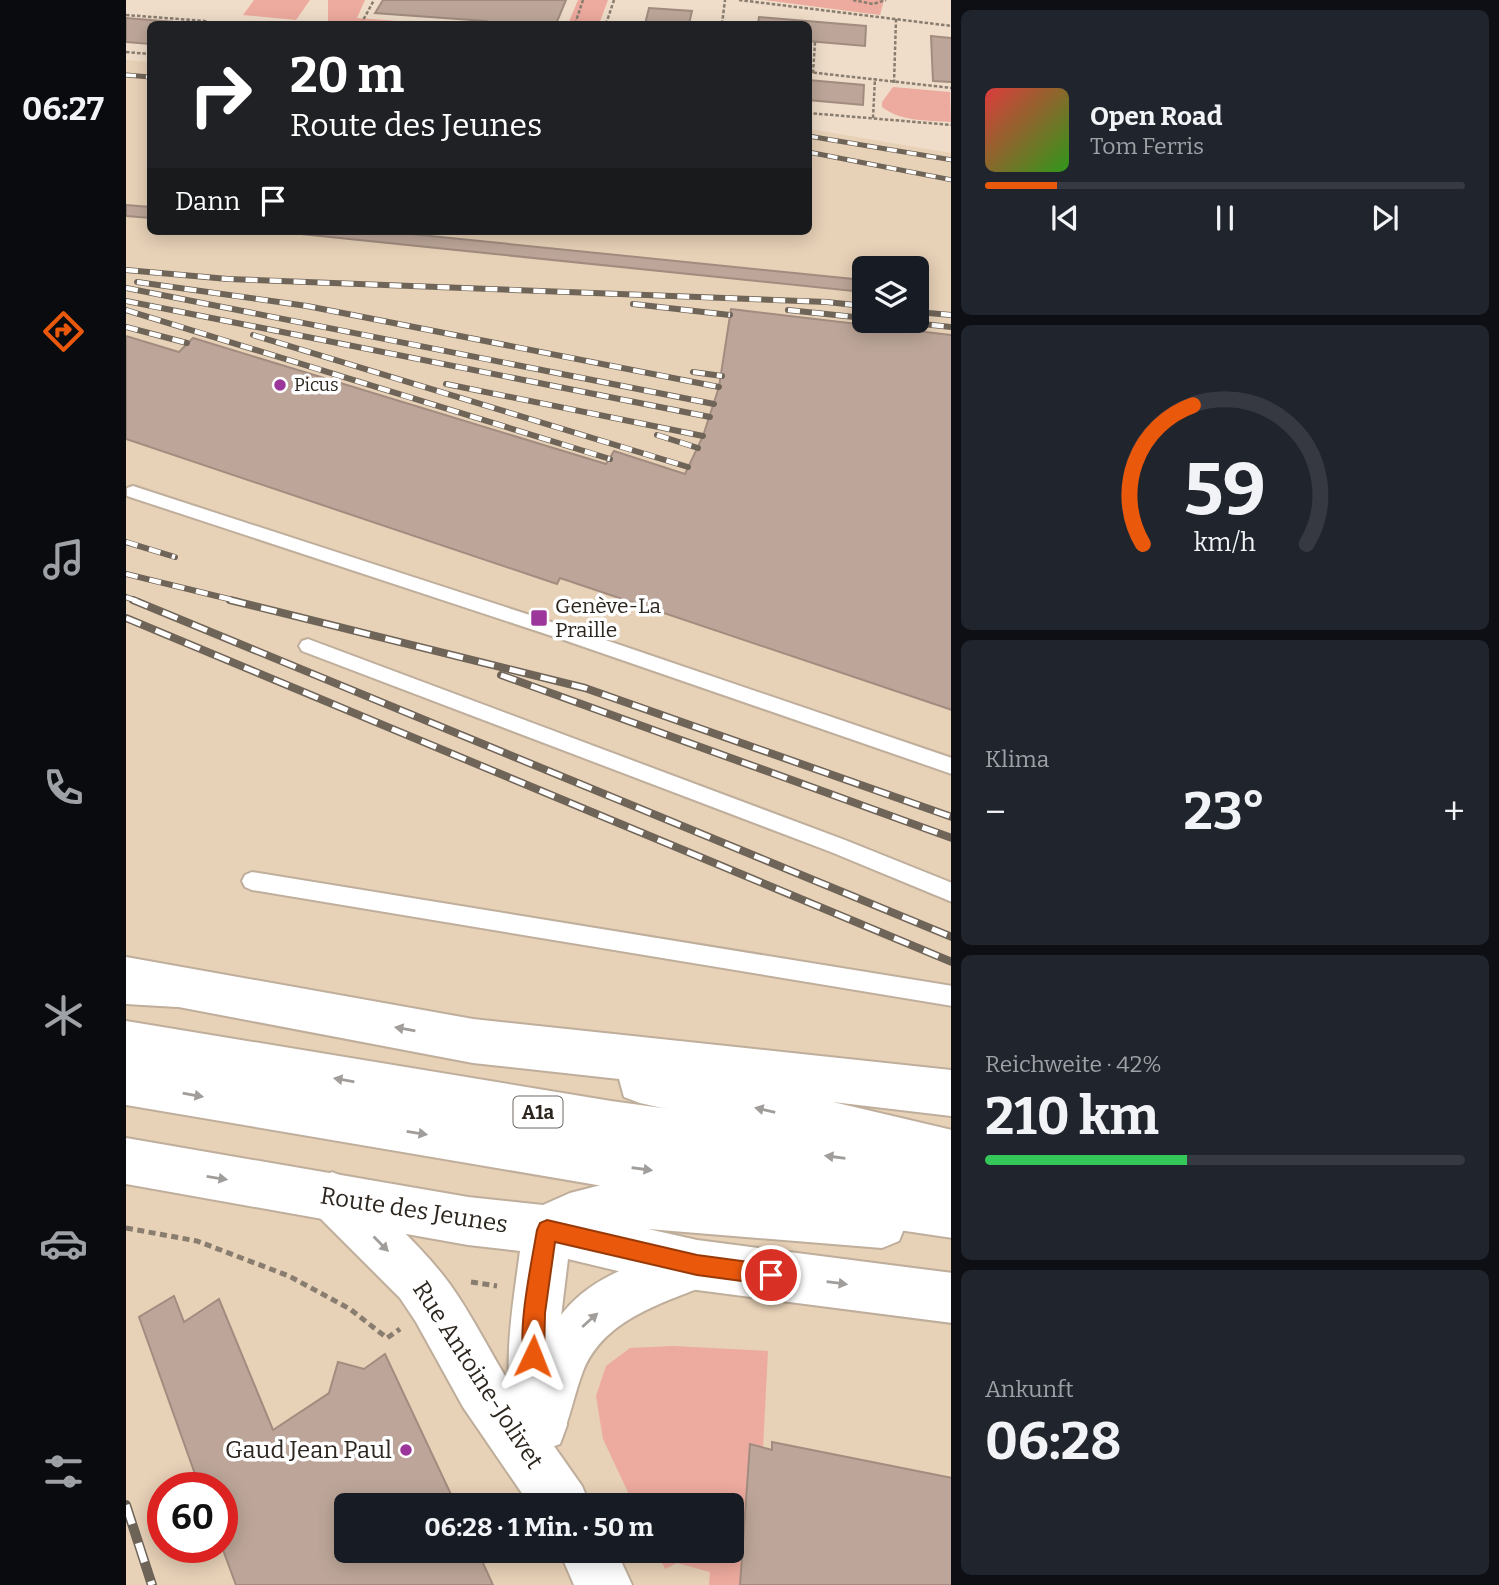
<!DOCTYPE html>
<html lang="de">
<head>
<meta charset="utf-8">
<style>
	body { margin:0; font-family:Bitter,serif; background:#20242c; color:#f1f3f6; height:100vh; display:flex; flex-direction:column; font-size:26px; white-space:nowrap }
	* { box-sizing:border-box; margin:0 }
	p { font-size:23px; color:#9ea1a6 }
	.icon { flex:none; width:38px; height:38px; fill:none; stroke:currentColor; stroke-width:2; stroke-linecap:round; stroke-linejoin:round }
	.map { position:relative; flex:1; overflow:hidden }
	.panel { display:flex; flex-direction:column; gap:10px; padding:10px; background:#0d0f14; width:548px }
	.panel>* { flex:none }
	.banner { position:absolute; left:21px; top:21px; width:665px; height:214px; border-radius:10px; box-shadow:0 4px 18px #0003; background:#202124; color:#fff; overflow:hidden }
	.fabs { position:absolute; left:726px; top:256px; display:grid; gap:14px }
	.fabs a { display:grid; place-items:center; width:77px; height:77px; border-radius:10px; background:#171b24; box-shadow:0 4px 18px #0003; font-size:35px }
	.speed { position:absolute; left:21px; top:1472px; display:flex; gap:14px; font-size:35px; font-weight:700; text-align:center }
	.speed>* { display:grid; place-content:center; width:91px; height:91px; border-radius:50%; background:#171b24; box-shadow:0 4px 18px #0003; line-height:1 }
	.speed .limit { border:10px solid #d22; background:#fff; color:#111 }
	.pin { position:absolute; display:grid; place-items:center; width:60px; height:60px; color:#fff; margin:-30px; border:4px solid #fff; border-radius:50%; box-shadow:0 2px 7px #0007 }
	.me { position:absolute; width:77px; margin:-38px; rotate:2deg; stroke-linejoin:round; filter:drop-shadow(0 0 5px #0008) }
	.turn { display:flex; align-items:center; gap:24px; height:147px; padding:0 28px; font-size:32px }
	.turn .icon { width:91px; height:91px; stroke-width:2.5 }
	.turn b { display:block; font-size:49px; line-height:60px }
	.then { display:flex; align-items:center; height:66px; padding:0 28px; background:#0003; gap:14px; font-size:26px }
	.big { font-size:52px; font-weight:700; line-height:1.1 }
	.panel .card { flex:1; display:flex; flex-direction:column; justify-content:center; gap:10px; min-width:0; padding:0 24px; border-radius:10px; background:#20242c }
	.panel .dial { align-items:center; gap:0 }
	.dial svg { height:182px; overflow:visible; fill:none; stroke:#363941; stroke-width:7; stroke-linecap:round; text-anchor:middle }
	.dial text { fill:#f1f3f6; stroke:none }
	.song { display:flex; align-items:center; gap:21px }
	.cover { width:84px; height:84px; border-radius:10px; background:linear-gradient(135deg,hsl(0 70% 55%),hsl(110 70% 35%)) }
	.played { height:7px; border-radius:4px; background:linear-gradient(90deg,#ea580c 15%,#363941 15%) }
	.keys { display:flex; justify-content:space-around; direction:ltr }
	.heat { display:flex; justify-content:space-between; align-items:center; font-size:38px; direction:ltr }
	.charge { height:10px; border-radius:5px; background:linear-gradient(90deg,#34c759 42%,#363941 0) }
	.trip { position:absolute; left:208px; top:1493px; width:410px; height:70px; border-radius:10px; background:#171b24; box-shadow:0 4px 18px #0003; font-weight:700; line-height:70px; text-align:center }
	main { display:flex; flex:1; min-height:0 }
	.menu { display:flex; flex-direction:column; width:126px; justify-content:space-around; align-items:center; background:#090b0e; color:#9ea1a6 }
	.menu .icon { width:49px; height:49px }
	.menu .active { color:#ea580c }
	.menu b { font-size:32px; color:#f1f3f6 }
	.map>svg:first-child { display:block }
	.built { fill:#e7d1b7; fill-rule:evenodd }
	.green { fill:#edaa9e }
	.building { fill:#bda699; stroke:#a28c7f; stroke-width:2 }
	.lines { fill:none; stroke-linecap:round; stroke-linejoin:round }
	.lane-casing { stroke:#bfae9b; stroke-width:4 }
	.secondary-casing { stroke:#bfae9b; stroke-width:4 }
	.primary-casing { stroke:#bfae9b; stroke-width:4 }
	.highway-casing { stroke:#bfae9b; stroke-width:4 }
	.path-far1 { stroke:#897d70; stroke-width:2.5; stroke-dasharray:3.5 2; stroke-linecap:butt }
	.path { stroke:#897d70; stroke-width:5; stroke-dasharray:7 4.5; stroke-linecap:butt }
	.lane { fill:#fff; fill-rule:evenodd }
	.secondary { fill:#fff; fill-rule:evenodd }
	.primary { fill:#fff; fill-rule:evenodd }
	.highway { fill:#fff; fill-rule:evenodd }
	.rail-far3-casing { stroke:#6f6458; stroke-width:5 }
	.rail-far2-casing { stroke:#6f6458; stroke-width:6 }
	.rail-far1-casing { stroke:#6f6458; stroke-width:8 }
	.rail-casing { stroke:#6f6458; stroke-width:10 }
	.rail-far3 { stroke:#fff; stroke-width:3.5; stroke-dasharray:10; stroke-linecap:butt }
	.rail-far2 { stroke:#fff; stroke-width:4.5; stroke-dasharray:12; stroke-linecap:butt }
	.rail-far1 { stroke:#fff; stroke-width:5; stroke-dasharray:16; stroke-linecap:butt }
	.rail { stroke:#fff; stroke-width:7; stroke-dasharray:20; stroke-linecap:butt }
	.oneway { fill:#a09d9a }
	.route { fill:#ea580c; stroke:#983908; stroke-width:2 }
	.poi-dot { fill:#9c369a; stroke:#fff; stroke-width:2.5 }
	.labels { text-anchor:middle; stroke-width:7; stroke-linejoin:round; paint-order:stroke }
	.far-poi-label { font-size:18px; fill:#2d261f; stroke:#fff; text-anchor:start }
	.shield { fill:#fff; stroke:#6c6762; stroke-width:2 }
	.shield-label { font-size:19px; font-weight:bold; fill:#2d261f }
	.poi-label { font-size:21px; fill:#2d261f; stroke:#fff; text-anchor:start }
	.near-street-label { font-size:24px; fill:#2d261f; stroke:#fff }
	.near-poi-label { font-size:24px; fill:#2d261f; stroke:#fff; text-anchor:end }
</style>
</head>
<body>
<main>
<nav class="menu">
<b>06:27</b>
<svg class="icon active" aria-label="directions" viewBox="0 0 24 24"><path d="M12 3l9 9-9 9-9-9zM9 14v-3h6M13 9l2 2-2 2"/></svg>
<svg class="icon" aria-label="music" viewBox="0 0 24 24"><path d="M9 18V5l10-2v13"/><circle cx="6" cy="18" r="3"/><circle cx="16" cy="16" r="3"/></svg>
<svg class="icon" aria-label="phone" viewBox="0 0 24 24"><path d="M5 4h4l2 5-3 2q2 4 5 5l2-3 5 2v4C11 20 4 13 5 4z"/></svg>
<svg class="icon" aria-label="climate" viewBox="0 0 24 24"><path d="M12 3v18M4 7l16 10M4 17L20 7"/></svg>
<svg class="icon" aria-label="car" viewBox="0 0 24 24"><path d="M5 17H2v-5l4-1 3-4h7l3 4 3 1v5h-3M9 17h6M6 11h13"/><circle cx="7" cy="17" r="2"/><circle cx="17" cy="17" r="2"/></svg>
<svg class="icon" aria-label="filters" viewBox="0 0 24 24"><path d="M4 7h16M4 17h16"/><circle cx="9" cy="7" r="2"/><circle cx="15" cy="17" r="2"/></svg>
</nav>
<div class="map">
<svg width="826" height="1585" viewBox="0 0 826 1585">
	<rect width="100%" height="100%" fill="#efddc9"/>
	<!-- built -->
	<path class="built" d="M0 60 24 62V231H682L683 129 825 153V1585H0ZM738 268H791V320H738ZM37 1488H96V1547H37ZM220 1505H606V1550H220Z"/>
	<!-- green -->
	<g class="green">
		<path d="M128 0H184L170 20 117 15Z"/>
		<path d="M202 0H239L231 18 313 24H202Z"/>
		<path d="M452 0H482L473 24H442Z"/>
		<path d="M638 0H758L754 15Z"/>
		<path d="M767 87 824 92 825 122C802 120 775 122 756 107V102Z"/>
		<path d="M547 1346 642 1351 637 1448 624 1445 614 1585H583L584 1572 551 1563 539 1569 530 1551 606 1550V1505H508L477 1439 470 1396 480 1366 504 1348Z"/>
	</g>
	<!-- building -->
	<g class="building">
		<path d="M257 0H440L430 24H358L360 21 249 13Z"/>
		<path d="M523 8 566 11 563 24H519Z"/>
		<path d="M633 17 740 26 739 46 682 41V24H632Z"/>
		<path d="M0 18 62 23 24 24V44L0 42Z"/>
		<path d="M805 36 826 38V82L807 81Z"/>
		<path d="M682 80 738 85 737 105 682 100Z"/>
		<path d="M0 205 24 207V218L0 216Z"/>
		<path d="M146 231H255L727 279V291Z"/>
		<path d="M605 309 826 335V710L434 578 431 584 0 439V336L53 352 67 338 480 464 488 451 559 474 577 436 593 387Z"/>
		<path d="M48 1296 58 1322 93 1299 147 1430 203 1393 212 1362 238 1369 259 1354 330 1505H220V1550H351L367 1585H110L96 1547V1488H74L13 1317Z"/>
		<path d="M646 1442 826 1478V1585H614L624 1444 646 1450Z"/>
	</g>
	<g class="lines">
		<!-- lane casing -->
		<g class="lane-casing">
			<g id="lane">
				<path d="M7 486 453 631 826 758V774L441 641 1 496V488Z"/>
				<path d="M182 639 719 840 826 883V902L705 852 176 651 173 646 176 641Z"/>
				<path d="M126 872 826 986V1006L126 890 119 887 116 881 119 875Z"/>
			</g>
		</g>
		<!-- secondary casing -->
		<g class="secondary-casing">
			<g id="secondary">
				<path d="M206 1172 223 1179C257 1213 295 1245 323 1283 350 1320 369 1364 396 1402 430 1287 466 1280 571 1240L588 1248 596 1265 588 1282C539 1303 479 1317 457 1371 449 1392 445 1413 437 1434L423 1439 456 1486 464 1505H404L337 1407 290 1322 274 1298 189 1213 182 1196 189 1179Z"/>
				<path d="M433 1550H490L506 1585H448Z"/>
			</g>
		</g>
		<!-- primary casing -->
		<g class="primary-casing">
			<g id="primary">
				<path d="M0 957 347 1019 826 1070V1116L707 1102 826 1130V1174L514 1103 498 1097 493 1079 347 1063 0 997Z"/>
				<path d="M0 1138 342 1197 417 1205 444 1193 483 1183 529 1181 756 1200 773 1207 780 1224 773 1241 756 1248 522 1229 571 1240 826 1273V1323L571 1290 442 1259 432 1341 441 1425 434 1444 415 1451 396 1444C372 1385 386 1312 394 1251L342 1245 0 1184Z"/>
			</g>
		</g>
		<!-- highway casing -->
		<g class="highway-casing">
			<g id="highway">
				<path d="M0 964 51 967 66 973 72 987 66 1001 51 1007 0 1004Z"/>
				<path d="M0 1021 485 1101 826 1148V1238L477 1186 0 1105Z"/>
			</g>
		</g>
		<!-- path-far1 -->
		<g class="path-far1">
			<path d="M613 0 826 26"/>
			<path d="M727 0 747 4 760 0"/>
			<path d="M0 15 79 21 84 24"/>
			<path d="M235 24 248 0"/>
			<path d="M449 24 457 0"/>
			<path d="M480 24 488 0"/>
			<path d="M596 24 599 0"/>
			<path d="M0 52 24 54"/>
			<path d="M682 72 826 88"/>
			<path d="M687 73 689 42"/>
			<path d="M768 83 770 19"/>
			<path d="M682 113 826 125"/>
			<path d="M747 118 749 78"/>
		</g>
		<!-- path -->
		<g class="path">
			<path d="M0 1228 71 1241 163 1276 224 1309 261 1338 274 1329"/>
			<path d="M345 1282 371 1286"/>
		</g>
		<!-- lane -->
		<use href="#lane" class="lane"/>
		<!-- secondary -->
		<use href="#secondary" class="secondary"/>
		<!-- primary -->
		<use href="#primary" class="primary"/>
		<!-- highway -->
		<use href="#highway" class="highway"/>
		<!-- rail-far3 casing -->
		<g class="rail-far3-casing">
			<g id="rail-far3">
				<path d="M0 75 24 77"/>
				<path d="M682 136 826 160"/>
				<path d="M682 152 826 180"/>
			</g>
		</g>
		<!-- rail-far2 casing -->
		<g class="rail-far2-casing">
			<g id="rail-far2">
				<path d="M0 270 102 279 701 302 738 306"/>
				<path d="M11 282 181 306 593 387"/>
				<path d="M0 288 588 404"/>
				<path d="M0 301 584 417"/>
				<path d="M507 304 604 315"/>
				<path d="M0 310 484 459"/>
				<path d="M662 310 738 318"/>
				<path d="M791 312 826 315"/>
				<path d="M758 320 826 327"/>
				<path d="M0 327 61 343"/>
				<path d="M127 335 562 467"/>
				<path d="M567 372 596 376"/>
				<path d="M320 384 577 436"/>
				<path d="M531 435 572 448"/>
				<path d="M0 542 49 557"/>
				<path d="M0 574 111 601"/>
				<path d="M0 597 11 601"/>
			</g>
		</g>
		<!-- rail-far1 casing -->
		<g class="rail-far1-casing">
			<g id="rail-far1">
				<path d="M7 600 826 937"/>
				<path d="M104 600 459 688 826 817"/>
				<path d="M0 618 826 962"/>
				<path d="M375 675 826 838"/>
			</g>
		</g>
		<!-- rail casing -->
		<g class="rail-casing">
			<path id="rail" d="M0 1505 26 1585"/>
		</g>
		<!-- rail-far3 -->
		<use href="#rail-far3" class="rail-far3"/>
		<!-- rail-far2 -->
		<use href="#rail-far2" class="rail-far2"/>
		<!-- rail-far1 -->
		<use href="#rail-far1" class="rail-far1"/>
		<!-- rail -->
		<use href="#rail" class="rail"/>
	</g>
	<!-- one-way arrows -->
	<defs><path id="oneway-solid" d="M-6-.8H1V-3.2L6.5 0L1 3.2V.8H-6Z" transform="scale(1.75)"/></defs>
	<g class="oneway">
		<use href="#oneway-solid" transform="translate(279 1029) rotate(-170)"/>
		<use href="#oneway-solid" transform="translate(218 1080) rotate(-170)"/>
		<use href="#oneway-solid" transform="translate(67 1095) rotate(10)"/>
		<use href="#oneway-solid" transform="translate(639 1110) rotate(-167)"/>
		<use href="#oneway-solid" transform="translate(291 1133) rotate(9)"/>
		<use href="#oneway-solid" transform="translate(709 1157) rotate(-172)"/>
		<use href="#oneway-solid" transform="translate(516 1169) rotate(8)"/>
		<use href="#oneway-solid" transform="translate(91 1178) rotate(9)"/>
		<use href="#oneway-solid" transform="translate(255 1244) rotate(45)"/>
		<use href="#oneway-solid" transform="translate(711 1283) rotate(7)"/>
		<use href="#oneway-solid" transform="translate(464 1320) rotate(-42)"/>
	</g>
	<!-- route -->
	<path class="route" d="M421 1220 571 1255 645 1265 652 1268 655 1275 652 1282 645 1285 571 1275 429 1242 419 1313 418 1356 415 1364 407 1367 400 1364C389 1337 406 1261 411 1230L414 1223Z"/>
	<!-- markers -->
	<g class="poi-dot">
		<circle cx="154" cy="385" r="7"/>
		<rect x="404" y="609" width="18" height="18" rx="3.5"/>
		<circle cx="280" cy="1450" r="7"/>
	</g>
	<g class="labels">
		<!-- far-poi labels -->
		<g class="far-poi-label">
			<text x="168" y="391">Picus</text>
		</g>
		<!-- shield labels -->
		<rect class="shield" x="387.5" y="1096.5" width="49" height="31" rx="5"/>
		<g class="shield-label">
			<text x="412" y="1119">A1a</text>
		</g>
		<!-- poi labels -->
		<g class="poi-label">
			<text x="429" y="613">Genève-La<tspan x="429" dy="24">Praille</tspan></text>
		</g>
		<!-- near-street labels -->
		<g class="near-street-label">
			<text transform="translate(288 1210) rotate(9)" y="8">Route des Jeunes</text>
			<text transform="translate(352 1375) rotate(57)" y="8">Rue Antoine-Jolivet</text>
		</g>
		<!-- near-poi labels -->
		<g class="near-poi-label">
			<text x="266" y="1458">Gaud Jean Paul</text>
		</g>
	</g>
</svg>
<div class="fabs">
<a><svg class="icon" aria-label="layers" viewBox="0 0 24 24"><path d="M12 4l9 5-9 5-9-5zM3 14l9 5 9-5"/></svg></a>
</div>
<div class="speed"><div class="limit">60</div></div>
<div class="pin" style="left:645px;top:1275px;background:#d93025"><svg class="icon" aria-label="arrive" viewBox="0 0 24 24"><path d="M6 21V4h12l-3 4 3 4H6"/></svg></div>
<svg class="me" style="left:407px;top:1356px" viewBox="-20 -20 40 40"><path d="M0-17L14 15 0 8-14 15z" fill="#ea580c" stroke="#fff" stroke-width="4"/></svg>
<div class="trip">06:28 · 1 Min. · 50 m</div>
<div class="banner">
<div class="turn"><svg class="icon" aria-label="right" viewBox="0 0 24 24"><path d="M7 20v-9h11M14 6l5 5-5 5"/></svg><div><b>20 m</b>Route des Jeunes</div></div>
<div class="then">Dann<svg class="icon" aria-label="arrive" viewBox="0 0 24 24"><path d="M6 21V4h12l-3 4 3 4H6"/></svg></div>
</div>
</div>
<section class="panel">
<div class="card">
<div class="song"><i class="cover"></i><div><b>Open Road</b><p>Tom Ferris</p></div></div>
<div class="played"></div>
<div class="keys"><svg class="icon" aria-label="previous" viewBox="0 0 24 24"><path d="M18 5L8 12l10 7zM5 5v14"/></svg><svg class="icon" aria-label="pause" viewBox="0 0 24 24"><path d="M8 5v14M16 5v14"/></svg><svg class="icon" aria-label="next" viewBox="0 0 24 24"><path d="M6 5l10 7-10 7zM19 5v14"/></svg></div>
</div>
<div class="card dial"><svg viewBox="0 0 100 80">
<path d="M14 69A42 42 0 1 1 86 69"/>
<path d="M14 69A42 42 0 0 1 36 8" stroke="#ea580c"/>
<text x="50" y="56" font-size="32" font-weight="700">59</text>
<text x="50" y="72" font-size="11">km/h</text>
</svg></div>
<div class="card"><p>Klima</p>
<div class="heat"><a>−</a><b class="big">23°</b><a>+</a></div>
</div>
<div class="card"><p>Reichweite · 42%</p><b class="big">210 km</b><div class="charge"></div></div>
<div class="card"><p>Ankunft</p><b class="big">06:28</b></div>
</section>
</main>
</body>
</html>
